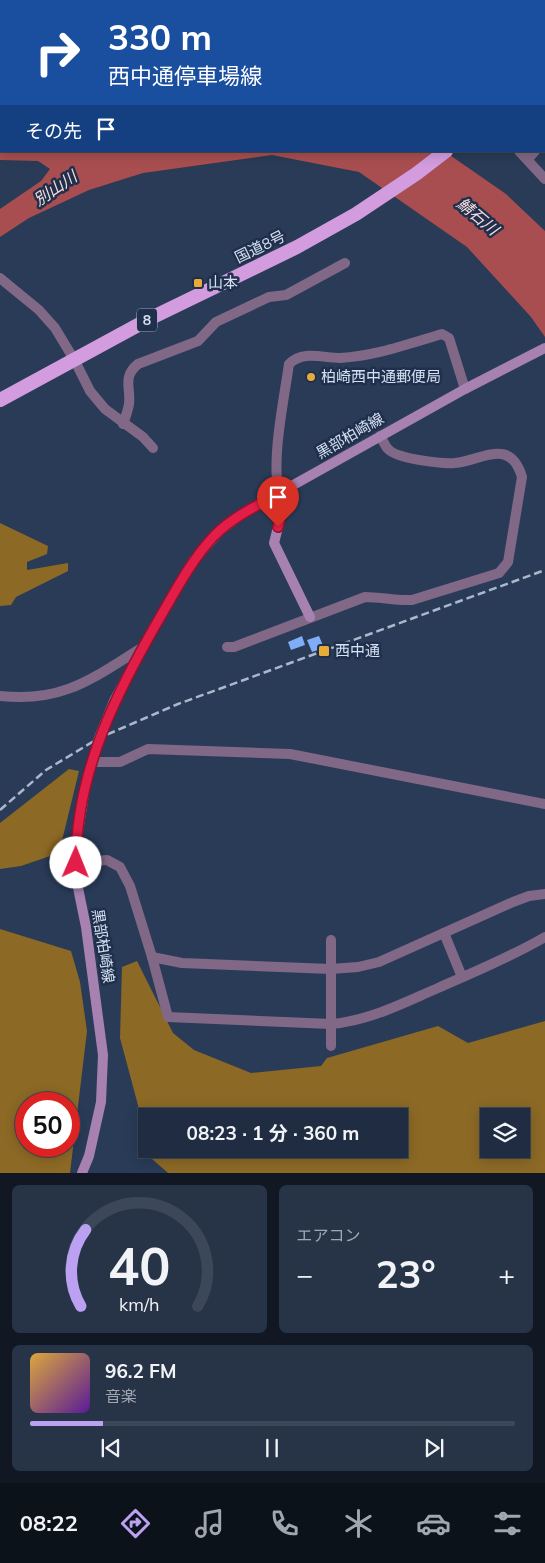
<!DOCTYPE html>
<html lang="ja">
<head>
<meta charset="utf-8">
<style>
	body { margin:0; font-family:Mulish,"Noto Sans JP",sans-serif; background:#273448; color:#f1f3f6; height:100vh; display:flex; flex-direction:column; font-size:19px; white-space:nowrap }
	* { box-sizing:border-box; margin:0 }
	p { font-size:16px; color:#a1a7b1 }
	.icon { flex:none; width:28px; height:28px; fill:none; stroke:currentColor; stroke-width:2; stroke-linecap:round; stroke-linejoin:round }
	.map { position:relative; height:1173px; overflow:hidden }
	.side { display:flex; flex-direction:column; gap:12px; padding:12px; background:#111824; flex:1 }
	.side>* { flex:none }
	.top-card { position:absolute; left:0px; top:0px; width:545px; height:152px; box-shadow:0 2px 12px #0003,0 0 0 1px #3c485a; background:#1a4fa0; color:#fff; overflow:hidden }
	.fabs { position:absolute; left:480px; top:1108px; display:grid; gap:10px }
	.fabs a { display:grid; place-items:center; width:50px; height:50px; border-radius:0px; background:#1f2c41; box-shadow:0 2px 12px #0003,0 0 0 1px #3c485a; font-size:25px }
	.speed { position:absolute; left:15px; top:1092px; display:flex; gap:10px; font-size:25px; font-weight:700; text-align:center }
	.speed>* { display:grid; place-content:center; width:65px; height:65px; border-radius:50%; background:#1f2c41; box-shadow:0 2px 12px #0003,0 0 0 1px #3c485a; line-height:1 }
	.speed .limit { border:8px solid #d22; background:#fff; color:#111 }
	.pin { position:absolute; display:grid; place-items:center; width:42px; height:42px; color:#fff; margin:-51px -21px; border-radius:50% 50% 50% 0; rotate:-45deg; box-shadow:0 0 5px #0007 }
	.pin .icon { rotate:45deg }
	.me { position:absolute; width:55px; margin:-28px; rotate:1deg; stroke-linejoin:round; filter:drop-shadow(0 0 4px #0008) }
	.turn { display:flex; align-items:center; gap:18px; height:105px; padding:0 25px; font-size:22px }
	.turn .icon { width:65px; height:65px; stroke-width:2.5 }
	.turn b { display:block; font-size:35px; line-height:42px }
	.then { display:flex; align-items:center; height:48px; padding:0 25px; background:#0003; gap:10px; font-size:19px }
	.big { font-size:38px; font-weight:700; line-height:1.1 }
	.side .tile { flex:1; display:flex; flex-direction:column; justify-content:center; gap:8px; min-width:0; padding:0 18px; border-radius:8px; background:#273448 }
	.side .dial { align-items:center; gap:0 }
	.dial svg { height:130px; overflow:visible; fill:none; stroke:#3c485a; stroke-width:7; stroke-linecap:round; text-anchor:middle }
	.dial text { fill:#f1f3f6; stroke:none }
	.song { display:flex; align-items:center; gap:15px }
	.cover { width:60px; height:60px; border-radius:8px; background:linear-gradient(135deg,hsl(40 70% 55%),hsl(270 70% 35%)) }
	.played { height:5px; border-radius:2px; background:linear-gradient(90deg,#bca0f2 15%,#3c485a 15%) }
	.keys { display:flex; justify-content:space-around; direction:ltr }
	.heat { display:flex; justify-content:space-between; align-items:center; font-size:28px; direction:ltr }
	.side .tiles { flex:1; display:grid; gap:12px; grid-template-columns:1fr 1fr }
	.tile:last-child { grid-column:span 2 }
	.trip { position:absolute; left:138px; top:1108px; width:270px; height:50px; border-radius:0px; background:#1f2c41; box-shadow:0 2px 12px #0003,0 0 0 1px #3c485a; font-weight:700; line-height:50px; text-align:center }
	.tab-bar { display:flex; height:80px; justify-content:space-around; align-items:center; background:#0c121a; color:#a1a7b1 }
	.tab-bar .icon { width:35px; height:35px }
	.tab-bar .active { color:#bca0f2 }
	.tab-bar b { font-size:22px; color:#f1f3f6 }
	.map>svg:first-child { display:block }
	.forest { fill:#8c6925; fill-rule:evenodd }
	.water { fill:#a84e50 }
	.building { fill:#80adf7 }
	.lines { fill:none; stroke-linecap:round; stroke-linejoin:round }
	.minor { stroke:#816886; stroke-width:10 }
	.tertiary { stroke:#816886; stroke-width:10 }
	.secondary { stroke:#a781b0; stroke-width:10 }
	.trunk { stroke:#d29cdf; stroke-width:14 }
	.rail { stroke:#abb8cc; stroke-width:2.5; stroke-dasharray:8 4; stroke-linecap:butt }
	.route-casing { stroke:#92132f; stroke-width:12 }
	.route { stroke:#e11d48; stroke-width:9 }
	.poi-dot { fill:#e7ac37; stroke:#20304c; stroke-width:2 }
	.labels { text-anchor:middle; stroke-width:5; stroke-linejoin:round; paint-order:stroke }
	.shield { fill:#20304c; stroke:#9fabc0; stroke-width:1 }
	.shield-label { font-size:14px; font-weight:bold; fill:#d5e0f2 }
	.street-label { font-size:15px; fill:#d5e0f2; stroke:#20304c }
	.poi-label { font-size:15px; fill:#d5e0f2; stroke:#20304c; text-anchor:start }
	.water-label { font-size:16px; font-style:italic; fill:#f6dcdb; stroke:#20304c }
</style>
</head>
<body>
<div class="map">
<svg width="545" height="1173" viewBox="0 0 545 1173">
	<rect width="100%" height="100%" fill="#293b57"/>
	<!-- forest -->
	<g class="forest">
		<path d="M0 523 48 546 47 554 27 562V570L68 563V571L16 597 11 605 0 606Z"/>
		<path d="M69 769 79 771 59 853 21 866 0 869V823Z"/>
		<path d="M0 929 71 951 80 982 87 1031 70 1173H0ZM26 1104H69V1146H26Z"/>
		<path d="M137 961 173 1033 194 1050 251 1073 321 1066 327 1058 438 1026 468 1043 545 1021V1173H168L152 1159 149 1149H399V1116H146V1135L120 1038 122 967ZM489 1116H521V1149H489Z"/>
	</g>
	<!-- water -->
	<path class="water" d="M0 81 1 151H444L506 194 545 231V337L531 317 467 247 359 172 272 155 143 173 89 190 29 218 0 237V209L41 181 50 169 38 161 0 160Z"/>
	<!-- building -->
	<g class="building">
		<path d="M302 636 305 645 291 650 288 642Z"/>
		<path d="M319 636 324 648 312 652 307 640Z"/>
	</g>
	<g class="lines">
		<!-- minor -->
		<g class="minor">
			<path d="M321 0 324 1"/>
			<path d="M0 278 39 310 55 328 75 361 90 391 105 409 143 437 153 448"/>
			<path d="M123 424C125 418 128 411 129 404 131 388 122 377 138 364L198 341 216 322 269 297 286 295 345 263"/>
			<path d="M279 494C271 459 284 400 289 364 303 350 323 358 340 358 376 356 408 344 442 334L449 338 465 389"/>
			<path d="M0 696C63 703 93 678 143 647"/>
			<path d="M76 863 107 860 120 867 130 886 152 957 168 1017 331 1024C369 1021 403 1003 438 988 474 972 511 957 545 937"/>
			<path d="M444 933 462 977"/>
			<path d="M152 957 182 963 331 969 358 967 379 962 513 902 529 896 545 894"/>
			<path d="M331 1046V940"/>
		</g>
		<!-- tertiary -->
		<g class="tertiary">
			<path d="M508 0V1"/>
			<path d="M544 11 545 12"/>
			<path d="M544 146 545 145"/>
			<path d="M519 151 545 179"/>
			<path d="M528 159 535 151"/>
			<path d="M227 647H234L365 597C381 597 396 601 412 600L499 573 508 562 522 477C510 437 483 460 455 463 442 464 397 459 388 449 385 446 383 440 380 436"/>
			<path d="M93 762H120L148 749 290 754 545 804"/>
		</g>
		<!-- secondary -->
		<g class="secondary">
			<path d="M279 494 282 511 274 543 310 617"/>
			<path d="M82 1173 89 1156 101 1102 103 1055 86 927 77 883 76 844 86 783 99 738 115 699 143 647 193 561 221 530 245 512 465 389 545 348"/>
		</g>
		<!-- trunk -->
		<g class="trunk">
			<path d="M544 85H545"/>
			<path d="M0 400 151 318 297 247 356 214 416 174 446 151"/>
		</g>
		<!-- rail -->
		<path class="rail" d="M0 810 46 770 99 738 178 704 545 570"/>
	</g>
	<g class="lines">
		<!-- route casing -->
		<g class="route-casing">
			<path id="route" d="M76 863C76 771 117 691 162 614 178 586 193 558 215 535 233 517 256 506 279 494L282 511 278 527"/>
		</g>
		<!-- route -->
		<use href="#route" class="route"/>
	</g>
	<!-- markers -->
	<g class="poi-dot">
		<rect x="193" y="278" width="10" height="10" rx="2.5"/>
		<circle cx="311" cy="377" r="5"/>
		<rect x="318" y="645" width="12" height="12" rx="2.5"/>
	</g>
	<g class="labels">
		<!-- shield labels -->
		<rect class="shield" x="137" y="308.5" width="20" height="23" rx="4"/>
		<g class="shield-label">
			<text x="147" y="325">8</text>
		</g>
		<!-- street labels -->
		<g class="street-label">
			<text transform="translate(260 247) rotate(-26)" y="5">国道8号</text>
			<text transform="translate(350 436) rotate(-30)" y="5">黒部柏崎線</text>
			<text transform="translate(103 946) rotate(81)" y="5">黒部柏崎線</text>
		</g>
		<!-- poi labels -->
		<g class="poi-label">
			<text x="208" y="288">山本</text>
			<text x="321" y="382">柏崎西中通郵便局</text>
			<text x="335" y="656">西中通</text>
		</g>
		<!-- water labels -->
		<g class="water-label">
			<text transform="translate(55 188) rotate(-34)" y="6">別山川</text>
			<text transform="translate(478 216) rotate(40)" y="6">鯖石川</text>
		</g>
	</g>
</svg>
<div class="fabs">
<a><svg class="icon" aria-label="layers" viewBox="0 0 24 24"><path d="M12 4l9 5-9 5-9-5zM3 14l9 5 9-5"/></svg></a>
</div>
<div class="speed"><div class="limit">50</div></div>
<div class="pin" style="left:278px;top:527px;background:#d93025"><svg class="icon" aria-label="arrive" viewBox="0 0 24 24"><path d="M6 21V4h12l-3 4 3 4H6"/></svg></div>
<svg class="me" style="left:76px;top:863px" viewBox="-20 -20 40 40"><circle r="19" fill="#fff"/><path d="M0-13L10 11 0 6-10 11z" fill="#e11d48"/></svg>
<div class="trip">08:23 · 1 分 · 360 m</div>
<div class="top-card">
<div class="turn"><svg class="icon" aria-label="right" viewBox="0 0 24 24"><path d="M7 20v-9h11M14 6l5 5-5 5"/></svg><div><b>330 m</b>西中通停車場線</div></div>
<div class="then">その先<svg class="icon" aria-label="arrive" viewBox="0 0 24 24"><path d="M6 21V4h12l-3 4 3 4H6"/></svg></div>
</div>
</div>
<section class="side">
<div class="tiles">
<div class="tile dial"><svg viewBox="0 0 100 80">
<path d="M14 69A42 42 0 1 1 86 69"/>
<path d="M14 69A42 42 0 0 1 17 22" stroke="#bca0f2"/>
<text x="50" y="56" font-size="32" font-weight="700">40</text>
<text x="50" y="72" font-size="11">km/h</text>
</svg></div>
<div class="tile"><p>エアコン</p>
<div class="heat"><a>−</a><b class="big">23°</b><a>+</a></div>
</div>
<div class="tile">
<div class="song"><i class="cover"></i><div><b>96.2 FM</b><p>音楽</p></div></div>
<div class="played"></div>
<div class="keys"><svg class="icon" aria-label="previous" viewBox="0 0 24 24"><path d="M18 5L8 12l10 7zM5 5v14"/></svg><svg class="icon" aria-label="pause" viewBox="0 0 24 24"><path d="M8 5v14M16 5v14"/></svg><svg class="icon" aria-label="next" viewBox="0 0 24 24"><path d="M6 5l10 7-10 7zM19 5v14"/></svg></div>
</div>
</div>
</section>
<nav class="tab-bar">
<b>08:22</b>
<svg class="icon active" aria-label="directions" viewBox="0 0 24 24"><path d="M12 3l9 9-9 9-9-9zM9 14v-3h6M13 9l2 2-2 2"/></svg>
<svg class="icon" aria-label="music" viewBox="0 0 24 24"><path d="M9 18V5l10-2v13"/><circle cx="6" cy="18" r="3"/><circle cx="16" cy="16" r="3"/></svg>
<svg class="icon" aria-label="phone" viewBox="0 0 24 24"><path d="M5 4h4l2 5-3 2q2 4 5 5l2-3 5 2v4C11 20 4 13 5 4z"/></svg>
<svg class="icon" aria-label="climate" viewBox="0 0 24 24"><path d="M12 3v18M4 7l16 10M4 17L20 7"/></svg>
<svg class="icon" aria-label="car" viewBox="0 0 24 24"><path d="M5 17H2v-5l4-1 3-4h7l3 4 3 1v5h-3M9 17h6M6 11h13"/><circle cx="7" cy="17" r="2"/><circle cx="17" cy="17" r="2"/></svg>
<svg class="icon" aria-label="filters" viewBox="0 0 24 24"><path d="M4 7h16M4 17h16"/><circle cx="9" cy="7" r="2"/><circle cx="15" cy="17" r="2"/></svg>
</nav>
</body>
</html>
